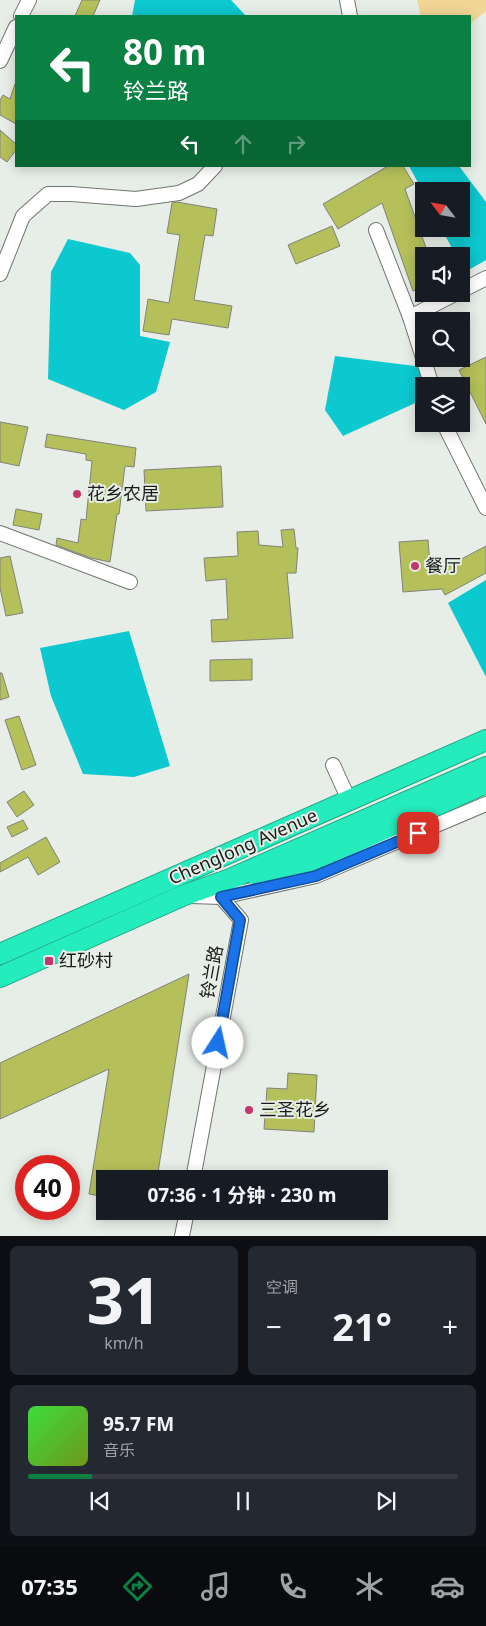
<!DOCTYPE html>
<html lang="zh">
<head>
<meta charset="utf-8">
<style>
	body { margin:0; font-family:"Noto Sans","Noto Sans SC",sans-serif; background:#242831; color:#f1f3f6; height:100vh; display:flex; flex-direction:column; font-size:19px; white-space:nowrap }
	* { box-sizing:border-box; margin:0 }
	p { font-size:16px; color:#9ea1a6 }
	.icon { flex:none; width:28px; height:28px; fill:none; stroke:currentColor; stroke-width:2; stroke-linecap:round; stroke-linejoin:round }
	.map { position:relative; height:1236px; overflow:hidden }
	.panel { display:flex; flex-direction:column; gap:10px; padding:10px; background:#0d0f14; flex:1 }
	.panel>* { flex:none }
	.top-card { position:absolute; left:15px; top:15px; width:456px; height:152px; border-radius:0px; box-shadow:0 2px 12px #0003; background:#0b8043; color:#fff; overflow:hidden }
	.needle { width:32px; rotate:301deg }
	.fabs { position:absolute; left:415px; top:182px; display:grid; gap:10px }
	.fabs a { display:grid; place-items:center; width:55px; height:55px; border-radius:0px; background:#171b24; box-shadow:0 2px 12px #0003; font-size:25px }
	.speed { position:absolute; left:15px; top:1155px; display:flex; gap:10px; font-size:25px; font-weight:700; text-align:center }
	.speed>* { display:grid; place-content:center; width:65px; height:65px; border-radius:50%; background:#171b24; box-shadow:0 2px 12px #0003; line-height:1 }
	.speed .limit { border:8px solid #d22; background:#fff; color:#111 }
	.pin { position:absolute; display:grid; place-items:center; width:42px; height:42px; color:#fff; margin:-21px; border-radius:10px; box-shadow:0 2px 8px #0006 }
	.me { position:absolute; width:55px; margin:-28px; rotate:10deg; stroke-linejoin:round; filter:drop-shadow(0 0 4px #0008) }
	.turn { display:flex; align-items:center; gap:18px; height:105px; padding:0 25px; font-size:22px }
	.turn .icon { width:65px; height:65px; stroke-width:2.5 }
	.turn b { display:block; font-size:35px; line-height:42px }
	.lanes { display:flex; align-items:center; height:48px; padding:0 25px; background:#0003; justify-content:center; gap:25px; direction:ltr }
	.lanes .off { opacity:.35 }
	.big { font-size:38px; font-weight:700; line-height:1.1 }
	.panel .card { flex:1; display:flex; flex-direction:column; justify-content:center; gap:8px; min-width:0; padding:0 18px; border-radius:8px; background:#242831 }
	.panel .dial { align-items:center; gap:0 }
	.dial b { font-size:65px; line-height:1 }
	.song { display:flex; align-items:center; gap:15px }
	.cover { width:60px; height:60px; border-radius:8px; background:linear-gradient(135deg,hsl(120 70% 55%),hsl(80 70% 35%)) }
	.played { height:5px; border-radius:2px; background:linear-gradient(90deg,#0b8043 15%,#363941 15%) }
	.keys { display:flex; justify-content:space-around; direction:ltr }
	.heat { display:flex; justify-content:space-between; align-items:center; font-size:28px; direction:ltr }
	.panel .tiles { flex:1; display:grid; gap:10px; grid-template-columns:1fr 1fr }
	.card:last-child { grid-column:span 2 }
	.trip { position:absolute; left:96px; top:1170px; width:292px; height:50px; border-radius:0px; background:#171b24; box-shadow:0 2px 12px #0003; font-weight:700; line-height:50px; text-align:center }
	.tab-bar { display:flex; height:80px; justify-content:space-around; align-items:center; background:#090b0e; color:#9ea1a6 }
	.tab-bar .icon { width:35px; height:35px }
	.tab-bar .selected { color:#0b8043 }
	.tab-bar b { font-size:22px; color:#f1f3f6 }
	.map>svg:first-child { display:block }
	.green { fill:#f1d596 }
	.water { fill:#0cc8cf }
	.building { fill:#b5c05a; stroke:#81827b }
	.lines { fill:none; stroke-linecap:round; stroke-linejoin:round }
	.minor-casing { stroke:#70756f; stroke-width:16 }
	.highway-casing { stroke:#20a384; stroke-width:22 }
	.minor { stroke:#fff; stroke-width:14 }
	.highway { stroke:#24ecbd; stroke-width:20 }
	.route-casing { stroke:#114b97; stroke-width:12 }
	.route { stroke:#1a73e8; stroke-width:9 }
	.poi-dot { fill:#c1366b; stroke:#e7ede7; stroke-width:2 }
	.labels { text-anchor:middle; stroke-width:4; stroke-linejoin:round; paint-order:stroke }
	.poi-label { font-size:18px; fill:#1a1c1a; stroke:#e7ede7; text-anchor:start }
	.street-label { font-size:18px; fill:#1a1c1a; stroke:#e7ede7 }
</style>
</head>
<body>
<div class="map">
<svg width="486" height="1236" viewBox="0 0 486 1236">
	<rect width="100%" height="100%" fill="#e7ede7"/>
	<!-- green -->
	<path class="green" d="M417 0H486V11L470 24V16H421Z"/>
	<!-- water -->
	<g class="water">
		<path d="M135 0H231L246 16H132Z"/>
		<path d="M409 166H459L486 202V260L465 272 461 265V256H456L442 229H461V191H424V194Z"/>
		<path d="M68 239 130 253 140 265V336L170 342 156 392 124 410 48 379 51 272Z"/>
		<path d="M335 356 423 367 424 399 343 436 325 410Z"/>
		<path d="M486 580V677L448 603Z"/>
		<path d="M129 631 170 766 134 777 83 774 51 696 40 648Z"/>
	</g>
	<!-- building -->
	<g class="building">
		<path d="M82 0H100L93 16H75Z"/>
		<path d="M15 84 16 85V124L0 115V100L3 95 10 99Z"/>
		<path d="M0 130 16 144V150L7 162 0 157Z"/>
		<path d="M388 166H403L414 184 405 189 429 256H424V287L413 291 382 203 338 229 323 204Z"/>
		<path d="M177 202 217 209 213 236 205 235 194 300 232 306 228 328 172 319 169 335 143 331 148 299 169 303 180 235 167 233 172 203Z"/>
		<path d="M332 226 340 246 296 264 288 245Z"/>
		<path d="M486 357V424L459 370Z"/>
		<path d="M0 422 28 427 19 466 0 462Z"/>
		<path d="M47 434 136 448 134 467 125 466 119 514H117L110 562 91 558 56 545 57 538 78 543 81 519 86 520 92 461 86 460V454L45 447Z"/>
		<path d="M221 466 223 507 146 511 144 470Z"/>
		<path d="M16 509 42 514 39 530 13 525Z"/>
		<path d="M294 529 296 548H298L296 573H287L293 638 212 642 211 620 228 619 226 579 206 581 204 558 238 556 237 532 258 531 259 545 283 547 281 530Z"/>
		<path d="M428 540 431 575 486 546V573L445 595 442 589 403 592 399 542Z"/>
		<path d="M10 556 23 613 6 616 0 588V558Z"/>
		<path d="M252 659V680L210 681V660Z"/>
		<path d="M0 673H2L9 697 0 700Z"/>
		<path d="M19 716 36 765 22 770 5 720Z"/>
		<path d="M24 791 34 805 17 817 7 802Z"/>
		<path d="M23 820 28 829 12 837 7 827Z"/>
		<path d="M46 837 60 862 38 875 28 857 0 872V863Z"/>
		<path d="M189 974 157 1179H105V1197L89 1194 109 1069 0 1119V1063Z"/>
		<path d="M288 1073 317 1075 314 1132 264 1129 267 1088 287 1089Z"/>
	</g>
	<g class="lines">
		<!-- minor casing -->
		<g class="minor-casing">
			<g id="minor">
				<path d="M347 0 350 16"/>
				<path d="M21 16 29 0"/>
				<path d="M0 61 16 27"/>
				<path d="M376 230 410 317"/>
				<path d="M0 274 23 216 48 194H71L136 199 179 193 198 184 215 166"/>
				<path d="M461 291 486 278"/>
				<path d="M432 386 410 317 455 294"/>
				<path d="M444 424 486 508"/>
				<path d="M0 533 130 582"/>
				<path d="M333 765 349 800"/>
				<path d="M191 896 221 897 316 876 486 804"/>
				<path d="M193 1179 241 920 221 897"/>
				<path d="M182 1236 187 1211"/>
			</g>
		</g>
		<!-- highway casing -->
		<g class="highway-casing">
			<g id="highway">
				<path d="M256 875 296 869 486 783"/>
				<path d="M0 954 486 740"/>
				<path d="M0 977 182 896 230 879 486 767"/>
			</g>
		</g>
		<!-- minor -->
		<use href="#minor" class="minor"/>
		<!-- highway -->
		<use href="#highway" class="highway"/>
	</g>
	<g class="lines">
		<!-- route casing -->
		<g class="route-casing">
			<path id="route" d="M218 1043 240 920 221 897 316 876 418 833"/>
		</g>
		<!-- route -->
		<use href="#route" class="route"/>
	</g>
	<!-- markers -->
	<g class="poi-dot">
		<circle cx="77" cy="494" r="5"/>
		<circle cx="415" cy="566" r="5"/>
		<rect x="44" y="956" width="10" height="10" rx="2.5"/>
		<circle cx="249" cy="1110" r="5"/>
	</g>
	<g class="labels">
		<!-- poi labels -->
		<g class="poi-label">
			<text x="87" y="500">花乡农居</text>
			<text x="425" y="572">餐厅</text>
			<text x="59" y="967">红砂村</text>
			<text x="259" y="1116">三圣花乡</text>
		</g>
		<!-- street labels -->
		<g class="street-label">
			<text transform="translate(243 847) rotate(-24)" y="6">Chenglong Avenue</text>
			<text transform="translate(212 972) rotate(-80)" y="6">铃兰路</text>
		</g>
	</g>
</svg>
<div class="fabs">
<a><svg class="needle" viewBox="-14 -14 28 28"><path d="M0-13l5 13h-10z" fill="#e53935"/><path d="M0 13l5-13h-10z" fill="#9ea1a6"/></svg></a>
<a><svg class="icon" aria-label="sound" viewBox="0 0 24 24"><path d="M4 9h4l5-4v14l-5-4H4zM17 9q2 3 0 6"/></svg></a>
<a><svg class="icon" aria-label="search" viewBox="0 0 24 24"><circle cx="10" cy="10" r="6"/><path d="M15 15l6 6"/></svg></a>
<a><svg class="icon" aria-label="layers" viewBox="0 0 24 24"><path d="M12 4l9 5-9 5-9-5zM3 14l9 5 9-5"/></svg></a>
</div>
<div class="speed"><div class="limit">40</div></div>
<div class="pin" style="left:418px;top:833px;background:#d93025"><svg class="icon" aria-label="arrive" viewBox="0 0 24 24"><path d="M6 21V4h12l-3 4 3 4H6"/></svg></div>
<svg class="me" style="left:218px;top:1043px" viewBox="-20 -20 40 40"><circle r="19" fill="#fff"/><path d="M0-13L10 11 0 6-10 11z" fill="#1a73e8"/></svg>
<div class="trip">07:36 · 1 分钟 · 230 m</div>
<div class="top-card">
<div class="turn"><svg class="icon" aria-label="left" viewBox="0 0 24 24"><path d="M17 20v-9H6M10 6l-5 5 5 5"/></svg><div><b>80 m</b>铃兰路</div></div>
<div class="lanes"><svg class="icon" aria-label="left" viewBox="0 0 24 24"><path d="M17 20v-9H6M10 6l-5 5 5 5"/></svg><svg class="icon off" aria-label="ahead" viewBox="0 0 24 24"><path d="M12 20V5M6 11l6-6 6 6"/></svg><svg class="icon off" aria-label="right" viewBox="0 0 24 24"><path d="M7 20v-9h11M14 6l5 5-5 5"/></svg></div>
</div>
</div>
<section class="panel">
<div class="tiles">
<div class="card dial"><b>31</b><p>km/h</p></div>
<div class="card"><p>空调</p>
<div class="heat"><a>−</a><b class="big">21°</b><a>+</a></div>
</div>
<div class="card">
<div class="song"><i class="cover"></i><div><b>95.7 FM</b><p>音乐</p></div></div>
<div class="played"></div>
<div class="keys"><svg class="icon" aria-label="previous" viewBox="0 0 24 24"><path d="M18 5L8 12l10 7zM5 5v14"/></svg><svg class="icon" aria-label="pause" viewBox="0 0 24 24"><path d="M8 5v14M16 5v14"/></svg><svg class="icon" aria-label="next" viewBox="0 0 24 24"><path d="M6 5l10 7-10 7zM19 5v14"/></svg></div>
</div>
</div>
</section>
<nav class="tab-bar">
<b>07:35</b>
<svg class="icon selected" aria-label="directions" viewBox="0 0 24 24"><path d="M12 3l9 9-9 9-9-9zM9 14v-3h6M13 9l2 2-2 2"/></svg>
<svg class="icon" aria-label="music" viewBox="0 0 24 24"><path d="M9 18V5l10-2v13"/><circle cx="6" cy="18" r="3"/><circle cx="16" cy="16" r="3"/></svg>
<svg class="icon" aria-label="phone" viewBox="0 0 24 24"><path d="M5 4h4l2 5-3 2q2 4 5 5l2-3 5 2v4C11 20 4 13 5 4z"/></svg>
<svg class="icon" aria-label="climate" viewBox="0 0 24 24"><path d="M12 3v18M4 7l16 10M4 17L20 7"/></svg>
<svg class="icon" aria-label="car" viewBox="0 0 24 24"><path d="M5 17H2v-5l4-1 3-4h7l3 4 3 1v5h-3M9 17h6M6 11h13"/><circle cx="7" cy="17" r="2"/><circle cx="17" cy="17" r="2"/></svg>
</nav>
</body>
</html>
